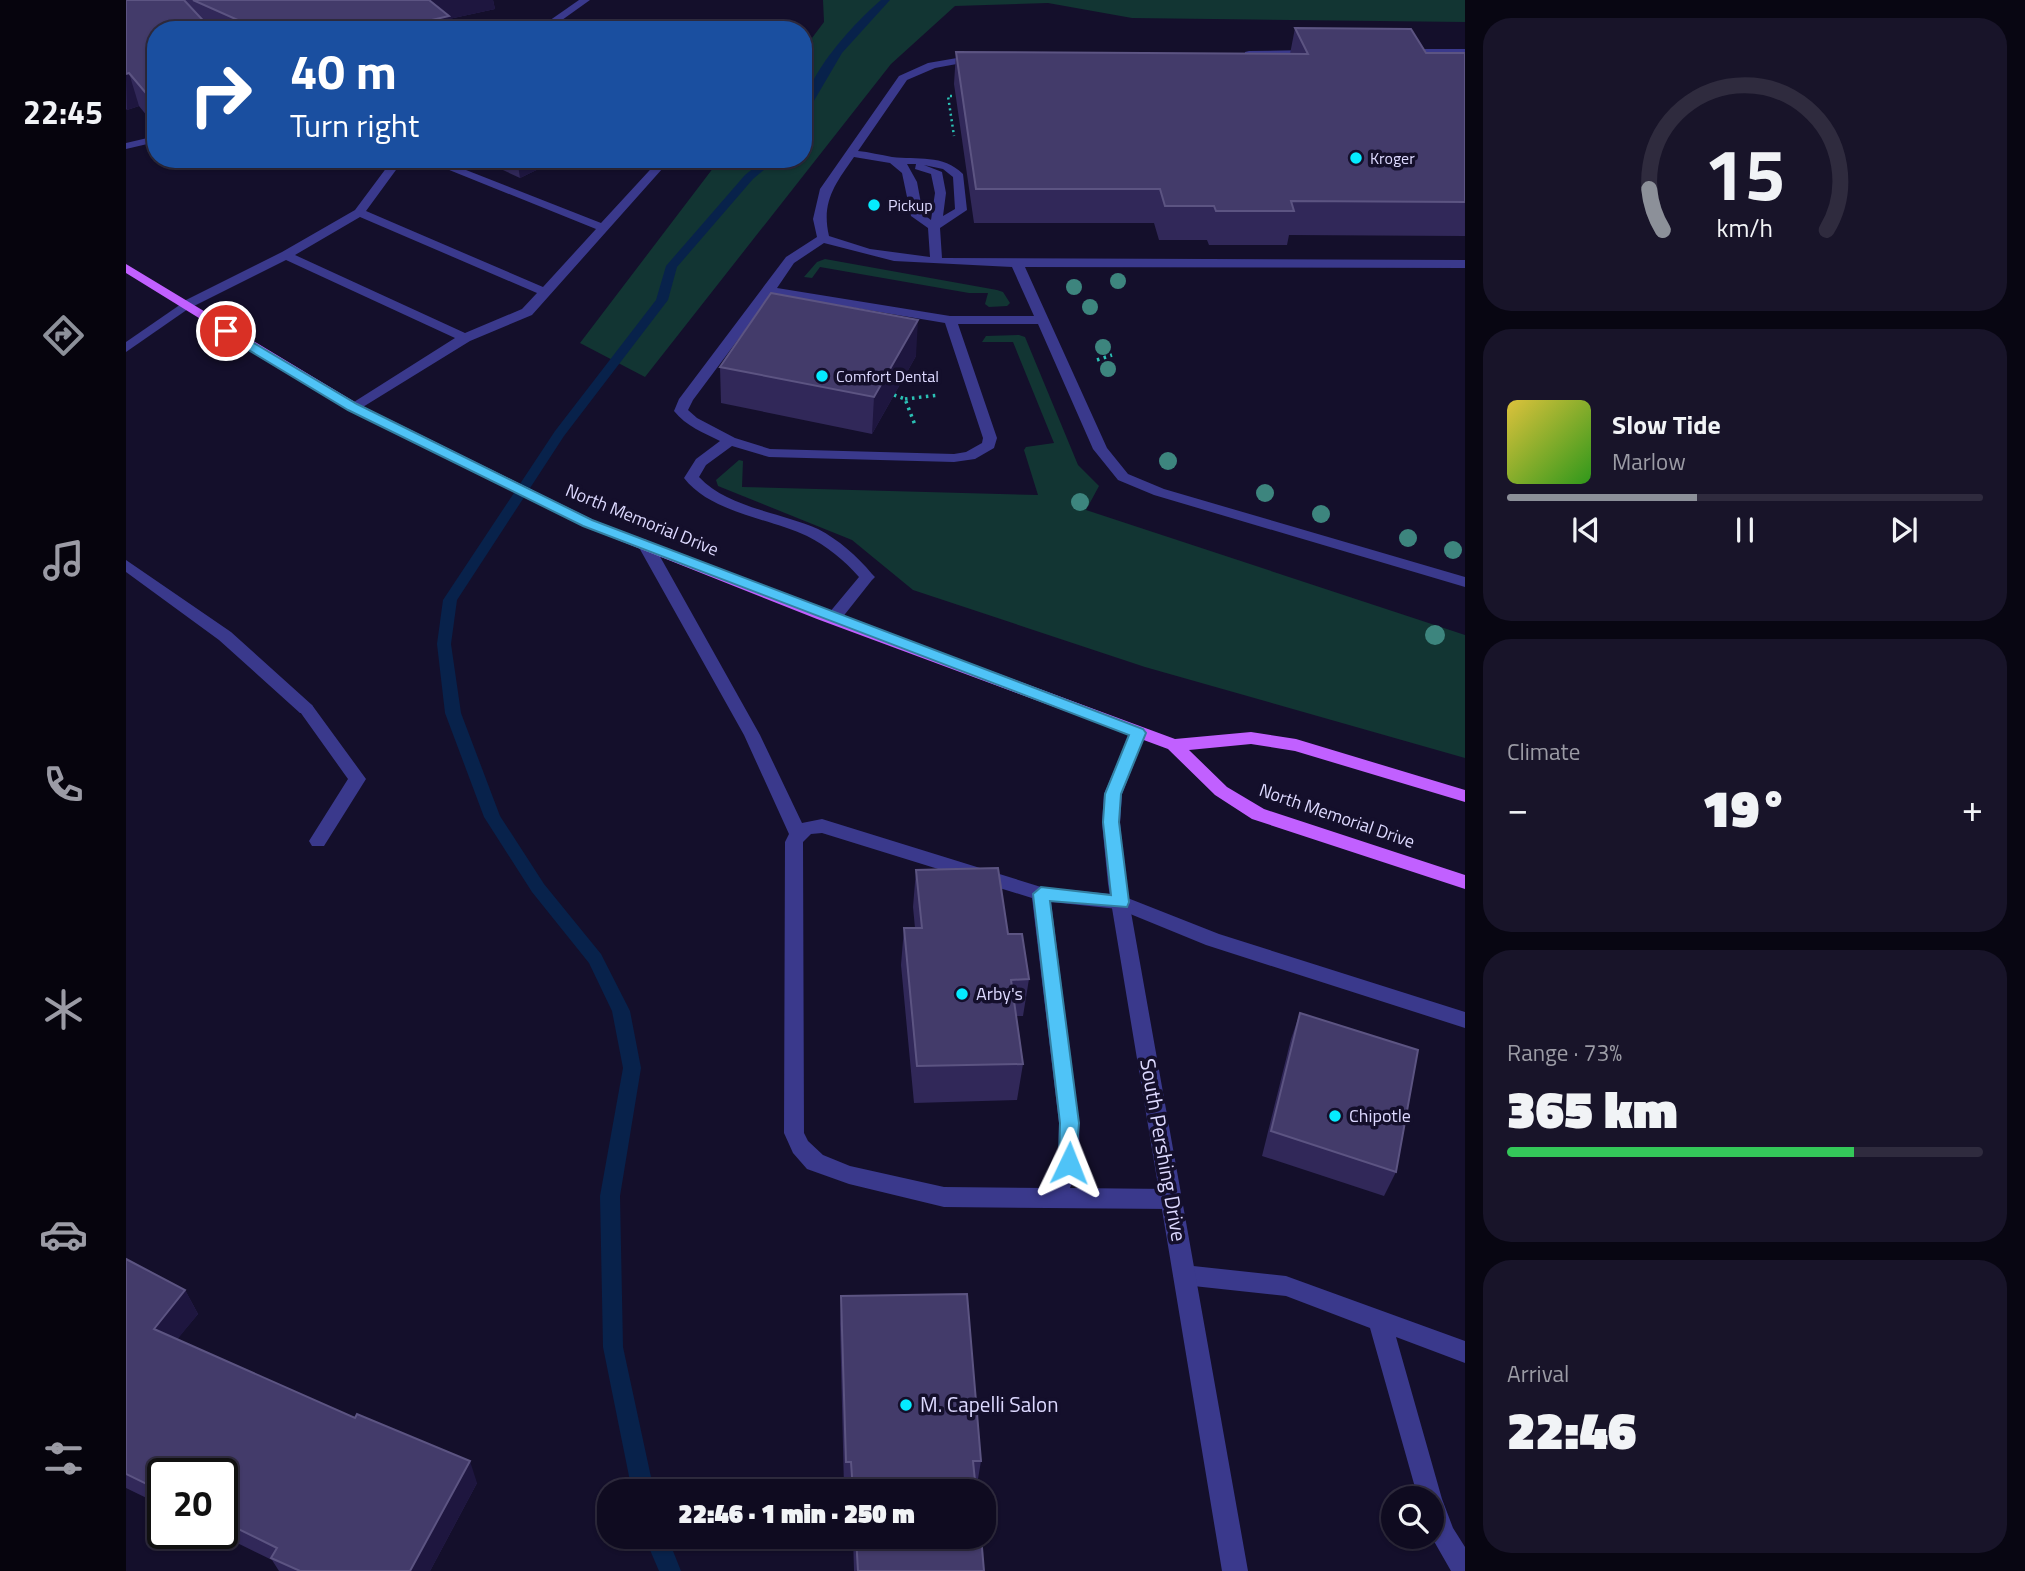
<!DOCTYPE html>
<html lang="en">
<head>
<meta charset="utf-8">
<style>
	body { margin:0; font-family:"Titillium Web",sans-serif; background:#181429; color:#f1f3f6; height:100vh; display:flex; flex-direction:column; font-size:26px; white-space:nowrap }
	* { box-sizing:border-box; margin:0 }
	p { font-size:23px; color:#9b9ba5 }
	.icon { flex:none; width:38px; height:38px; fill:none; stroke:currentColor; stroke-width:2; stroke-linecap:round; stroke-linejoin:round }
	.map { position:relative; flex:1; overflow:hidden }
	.drawer { display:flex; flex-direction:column; gap:18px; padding:18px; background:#080612; width:560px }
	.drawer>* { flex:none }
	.guide { position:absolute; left:21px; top:21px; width:665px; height:147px; border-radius:28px; box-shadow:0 2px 5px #0004,0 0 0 2px #2f2b3e; background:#1a4fa0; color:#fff; overflow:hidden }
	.tools { position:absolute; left:1255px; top:1486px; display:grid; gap:14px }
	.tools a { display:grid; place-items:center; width:63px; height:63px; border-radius:50%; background:#0f0b20; box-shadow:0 2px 5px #0004,0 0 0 2px #2f2b3e; font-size:35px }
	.speed { position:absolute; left:21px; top:1458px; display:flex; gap:14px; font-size:35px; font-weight:700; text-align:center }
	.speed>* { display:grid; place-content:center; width:91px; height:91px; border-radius:50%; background:#0f0b20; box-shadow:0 2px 5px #0004,0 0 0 2px #2f2b3e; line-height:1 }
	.speed .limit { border:4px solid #111; border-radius:10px; background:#fff; color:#111 }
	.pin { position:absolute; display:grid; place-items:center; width:60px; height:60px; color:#fff; margin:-30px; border:4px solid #fff; border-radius:50%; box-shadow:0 2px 7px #0007 }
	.me { position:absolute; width:77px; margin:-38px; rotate:2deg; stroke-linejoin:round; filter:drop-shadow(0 0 5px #0008) }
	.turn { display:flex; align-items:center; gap:24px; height:147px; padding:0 28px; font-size:32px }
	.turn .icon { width:91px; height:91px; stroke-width:2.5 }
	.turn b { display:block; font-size:49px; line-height:60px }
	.big { font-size:52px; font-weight:800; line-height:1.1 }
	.drawer .card { flex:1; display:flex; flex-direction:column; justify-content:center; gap:10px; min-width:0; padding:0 24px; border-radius:28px; background:#181429 }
	.drawer .dial { align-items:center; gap:0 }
	.dial svg { height:182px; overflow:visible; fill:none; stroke:#2f2b3e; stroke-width:7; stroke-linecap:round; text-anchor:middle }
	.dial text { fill:#f1f3f6; stroke:none }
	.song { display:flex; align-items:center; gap:21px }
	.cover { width:84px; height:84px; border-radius:10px; background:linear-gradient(135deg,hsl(50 70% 55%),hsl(110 70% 35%)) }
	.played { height:7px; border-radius:4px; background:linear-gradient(90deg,#8c9099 40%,#2f2b3e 40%) }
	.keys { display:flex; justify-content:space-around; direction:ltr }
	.heat { display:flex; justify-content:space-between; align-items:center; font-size:38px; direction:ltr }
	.charge { height:10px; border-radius:5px; background:linear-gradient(90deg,#34c759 73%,#2f2b3e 0) }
	.trip { position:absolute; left:471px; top:1479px; width:399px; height:70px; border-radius:28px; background:#0f0b20; box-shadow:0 2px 5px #0004,0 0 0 2px #2f2b3e; font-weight:800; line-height:70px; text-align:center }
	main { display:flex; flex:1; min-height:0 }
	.dock { display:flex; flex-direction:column; width:126px; justify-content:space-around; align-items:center; background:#06040d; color:#9b9ba5 }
	.dock .icon { width:49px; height:49px }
	.dock .active { color:#8c9099 }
	.dock b { font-size:32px; color:#f1f3f6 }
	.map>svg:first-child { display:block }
	.green { fill:#123533 }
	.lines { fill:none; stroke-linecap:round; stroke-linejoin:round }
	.stream { fill:#08224b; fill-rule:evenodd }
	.path-far1 { stroke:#2bc1b5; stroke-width:2.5; stroke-dasharray:2 3.5; stroke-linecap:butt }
	.path { stroke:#2bc1b5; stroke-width:3.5; stroke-dasharray:2.5 4.5; stroke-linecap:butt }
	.service { fill:#3a398c; fill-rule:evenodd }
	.minor { fill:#3a398c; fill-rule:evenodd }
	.primary { fill:#c160ff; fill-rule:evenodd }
	.tree { fill:#3d857e }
	.wall { fill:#312859 }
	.shaded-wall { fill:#1e163f }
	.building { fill:#433b6a; stroke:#5c5482; stroke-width:2 }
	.route { fill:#4fc3f7; stroke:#337fa1; stroke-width:2 }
	.poi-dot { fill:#05ebff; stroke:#140f2b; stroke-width:2.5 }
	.labels { text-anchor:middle; stroke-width:7; stroke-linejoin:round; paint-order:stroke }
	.far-poi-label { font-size:16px; fill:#ddd9ff; stroke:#140f2b; text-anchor:start }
	.street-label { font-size:18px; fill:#ddd9ff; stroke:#140f2b }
	.poi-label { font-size:18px; fill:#ddd9ff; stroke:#140f2b; text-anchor:start }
	.near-street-label { font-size:21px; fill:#ddd9ff; stroke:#140f2b }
	.near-poi-label { font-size:21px; fill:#ddd9ff; stroke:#140f2b; text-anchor:start }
</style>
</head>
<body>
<main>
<nav class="dock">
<b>22:45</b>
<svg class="icon active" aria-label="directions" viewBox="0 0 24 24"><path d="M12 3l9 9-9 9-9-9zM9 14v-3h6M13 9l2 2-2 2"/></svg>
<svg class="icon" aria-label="music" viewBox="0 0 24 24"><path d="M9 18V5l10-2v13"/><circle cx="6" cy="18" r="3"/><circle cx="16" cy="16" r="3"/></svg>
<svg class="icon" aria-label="phone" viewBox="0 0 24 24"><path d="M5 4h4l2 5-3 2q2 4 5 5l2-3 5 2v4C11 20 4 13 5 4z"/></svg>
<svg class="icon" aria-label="climate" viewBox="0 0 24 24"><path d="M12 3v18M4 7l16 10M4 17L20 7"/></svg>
<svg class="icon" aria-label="car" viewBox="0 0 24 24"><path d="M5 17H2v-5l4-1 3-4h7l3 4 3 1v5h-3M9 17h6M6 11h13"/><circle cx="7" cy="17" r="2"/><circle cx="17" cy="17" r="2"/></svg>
<svg class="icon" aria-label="filters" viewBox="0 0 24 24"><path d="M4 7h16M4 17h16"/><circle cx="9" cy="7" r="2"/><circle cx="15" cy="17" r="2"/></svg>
</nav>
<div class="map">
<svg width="1339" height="1571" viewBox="0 0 1339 1571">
	<rect width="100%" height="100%" fill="#140f2b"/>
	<!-- green -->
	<g class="green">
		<path d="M697 0H1339V22L1006 18 922 3 829 6 765 64 519 377 454 343 594 159H677V50L698 22Z"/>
		<path d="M699 259 871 290 877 292 884 303 881 306 863 307 859 304 862 293H843L694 267 686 278 678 277 691 262Z"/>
		<path d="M893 335 899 337 952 465 973 486 960 510 1339 635V758L1019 667 787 590 726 540 592 486 590 480 613 460 617 461 616 487 912 495 898 450 900 447 928 443 887 342H856L860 336Z"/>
	</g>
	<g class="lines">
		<!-- stream -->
		<g class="stream">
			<path d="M755 0H764L716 53 682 111 677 114C677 78 728 23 755 0Z"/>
			<path d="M639 159H651L627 179 551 267 542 300 438 436 331 600 325 644 335 713 374 816 418 884 475 954 504 1011 515 1068 494 1196 497 1347 528 1491H506L477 1347 474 1196 497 1068 486 1011 463 963 406 892 358 817 319 713 311 644 317 600 429 431 530 300 540 266 619 175Z"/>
			<path d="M518 1536H541L555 1571H533Z"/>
		</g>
		<!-- path-far1 -->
		<path class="path-far1" d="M826 96H822L828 136"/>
		<!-- path -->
		<g class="path">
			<path d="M971 360 986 355"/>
			<path d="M768 395 779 399 789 425"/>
			<path d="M779 399 813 395"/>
		</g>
		<!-- service -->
		<g class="service">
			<path d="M453 0H464L422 30H410Z"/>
			<path d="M1277 49H1339V55L1273 54V50Z"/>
			<path d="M1123 51 1186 50 1191 53 1186 56H1119V52Z"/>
			<path d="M854 54 859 57 858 59 809 68 781 80 732 151C743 152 755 155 766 157 791 160 817 154 837 174L841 210 814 228 816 258 1339 260V268L899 267 981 448 1002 474 1038 489 1339 577V587L1028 495 992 480 967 449 912 324H832L871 438 868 448 849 459 828 462 643 457 606 446 580 465 573 477C602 508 654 512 692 529 713 540 731 556 746 574L749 577 746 580 712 623 706 624 698 619 733 577C718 560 701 546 681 536 643 518 585 513 558 478L570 459 594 441C578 433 560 426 548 411L553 399 660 257 691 237 687 219 694 189 773 76 802 63ZM728 157 764 163 776 173 785 216 802 228 804 257 744 249 703 236C695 202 709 184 728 157ZM781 164H790L789 169 805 174 809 193 805 220 797 214 791 182ZM798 165 817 169 827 177 829 209 817 216 820 193 816 172ZM698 243 768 261 886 267 908 316H824L651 288 668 263ZM646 294 819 323 857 438 856 443 840 452 828 454 644 449 609 438 571 418 562 410 567 400Z"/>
			<path d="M30 136V142L0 149V143Z"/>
			<path d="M267 159H278L240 211 417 287 470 229 296 159H312L475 223 534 159H545L406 315 344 341 232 410 227 411 220 407 329 338 160 260 62 309H54V303L156 252 229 210ZM234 217 411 293 396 309 339 333 169 255Z"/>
			<path d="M519 539 527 544 634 735 676 823 696 819 915 887 994 895 1093 934 1339 1012V1028L1080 945 992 909 925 902 953 1123 954 1163 944 1188 1045 1189 1053 1192 1056 1199 1053 1206 1045 1209 818 1207 723 1184 681 1169 667 1153 658 1133 659 842 663 834 618 735 511 544ZM696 833 906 898 933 1123 932 1163 922 1188 818 1187 724 1166 697 1155 682 1141 678 1133 677 842 685 834Z"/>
			<path d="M180 703 186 705 240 779 198 846H186L183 841 222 779 172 709Z"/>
			<path d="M1058 1265 1160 1276 1339 1341V1363L1270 1337 1316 1499 1327 1528 1339 1547V1571H1325L1305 1536 1306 1498H1292L1244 1328 1160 1296 1058 1285 1050 1282 1047 1275 1050 1268Z"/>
		</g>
		<!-- minor -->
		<g class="minor">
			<path d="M58 302 62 303V309L0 352V342Z"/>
			<path d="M0 560 105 632 186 705 188 709 186 713H174L93 640 0 572Z"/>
			<path d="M1012 727 1020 733 996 794 994 823 1000 884 1122 1571H1096L982 884 976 823 978 794 1004 733Z"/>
		</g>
		<!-- primary -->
		<path class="primary" d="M0 264 232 404 467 520 703 611 1049 739 1125 732 1170 739 1339 790V802L1169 751 1125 744 1063 750 1101 787 1138 809 1339 875V889L1126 819 1089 795 1042 749 691 619 457 526 222 410 0 273Z"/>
	</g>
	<!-- trees -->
	<g class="tree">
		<circle cx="992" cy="281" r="8"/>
		<circle cx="948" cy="287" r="8"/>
		<circle cx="964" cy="307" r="8"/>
		<circle cx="977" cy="347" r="8"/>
		<circle cx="982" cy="369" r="8"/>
		<circle cx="1042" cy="461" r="9"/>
		<circle cx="1139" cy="493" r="9"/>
		<circle cx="954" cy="502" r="9"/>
		<circle cx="1195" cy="514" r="9"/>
		<circle cx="1282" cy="538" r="9"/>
		<circle cx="1327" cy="550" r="9"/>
		<circle cx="1309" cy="635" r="10"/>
	</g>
	<!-- wall -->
	<g class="wall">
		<path d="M0 0H367L369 9 323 19 325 30H30V127L13 106 1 110 0 109Z"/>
		<path d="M1169 28 1300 53H1339V236L1163 235 1161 245H1083L1081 240H1033L1028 223H848L828 84 830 52 1164 54Z"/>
		<path d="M353 159H433L394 178Z"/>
		<path d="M790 356 746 434 595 403 594 367Z"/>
		<path d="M790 870 882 934 903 979 897 1016H890L897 1064 891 1100 788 1103 775 965 778 928H789L787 907Z"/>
		<path d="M1174 1013 1270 1172 1258 1196 1136 1156 1165 1039Z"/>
		<path d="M0 1259 59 1290 72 1314 51 1339 351 1483 304 1571H153L146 1560 91 1533H96V1474H37V1506L0 1488Z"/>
		<path d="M715 1296 855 1461 850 1491H724V1488H718L714 1324Z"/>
		<path d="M727 1536H855L858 1571H728Z"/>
	</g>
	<!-- shaded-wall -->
	<g class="shaded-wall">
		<path d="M296 0H367L369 9 323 19 325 30H263Z"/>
		<path d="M3 73 13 106 1 110 0 74Z"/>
		<path d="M391 159H433L394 178Z"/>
		<path d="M792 320 790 356 746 434 748 397Z"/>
		<path d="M59 1290 72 1314 41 1352 28 1329Z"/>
		<path d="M344 1461 351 1483 304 1571H284Z"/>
	</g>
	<!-- building -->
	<g class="building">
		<path d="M0 0H58L86 30H30V105L3 73 0 74Z"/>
		<path d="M67 0H303L323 16 263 30H134Z"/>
		<path d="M1169 28 1285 29 1300 53H1339V202L1165 201 1168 211H1090L1088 206H1039L1034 189H850L830 52 1182 54Z"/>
		<path d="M645 293 792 320 748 397 594 367Z"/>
		<path d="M872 868 882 934H896L903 979 885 980 897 1064 791 1066 778 928H796L790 870Z"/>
		<path d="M1174 1013 1292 1050 1270 1172 1145 1131Z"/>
		<path d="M0 1259 59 1290 28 1329 229 1418 231 1414 344 1461 284 1571H174L145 1558 151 1548 96 1521V1474H37V1492L0 1474Z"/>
		<path d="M841 1294 855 1461H847L850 1491H727L725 1462H720L715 1296Z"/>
		<path d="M730 1536H855L858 1571H732Z"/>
	</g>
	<!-- route -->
	<path class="route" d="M96 329H104L231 404 466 520 1017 729 1020 733 995 794 993 822 1003 902 1001 907 924 901 953 1123 949 1169 943 1172 936 1169 933 1163 934 1123 907 894 915 887 985 895 977 822 979 794 1003 735 457 526 222 410 96 334Z"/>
	<!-- markers -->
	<g class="poi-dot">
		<circle cx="1230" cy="158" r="7"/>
		<circle cx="748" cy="205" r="7"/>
		<circle cx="696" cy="376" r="7"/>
		<circle cx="836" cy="994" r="7"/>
		<circle cx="1209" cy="1116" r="7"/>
		<circle cx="780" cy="1405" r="7"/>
	</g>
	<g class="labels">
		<!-- far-poi labels -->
		<g class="far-poi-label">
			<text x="1244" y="164">Kroger</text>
			<text x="762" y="211">Pickup</text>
			<text x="710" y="382">Comfort Dental</text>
		</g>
		<!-- street labels -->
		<g class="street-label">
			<text transform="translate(516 520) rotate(22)" y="6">North Memorial Drive</text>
			<text transform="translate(1211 816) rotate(19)" y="6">North Memorial Drive</text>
		</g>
		<!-- poi labels -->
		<g class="poi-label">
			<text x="850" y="1000">Arby's</text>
			<text x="1223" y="1122">Chipotle</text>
		</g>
		<!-- near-street labels -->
		<g class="near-street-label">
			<text transform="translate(1037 1150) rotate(80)" y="7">South Pershing Drive</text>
		</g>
		<!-- near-poi labels -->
		<g class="near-poi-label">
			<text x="794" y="1412">M. Capelli Salon</text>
		</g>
	</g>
</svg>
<div class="tools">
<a><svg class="icon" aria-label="search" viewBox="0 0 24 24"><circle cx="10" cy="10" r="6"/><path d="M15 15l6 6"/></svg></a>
</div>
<div class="speed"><div class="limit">20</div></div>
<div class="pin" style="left:100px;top:331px;background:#d93025"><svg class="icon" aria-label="arrive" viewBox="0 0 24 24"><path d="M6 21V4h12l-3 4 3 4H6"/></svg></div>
<svg class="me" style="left:943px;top:1163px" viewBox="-20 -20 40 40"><path d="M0-17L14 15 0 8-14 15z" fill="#4fc3f7" stroke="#fff" stroke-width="4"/></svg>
<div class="trip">22:46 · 1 min · 250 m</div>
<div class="guide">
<div class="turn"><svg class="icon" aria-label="right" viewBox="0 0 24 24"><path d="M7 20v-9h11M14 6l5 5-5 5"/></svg><div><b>40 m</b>Turn right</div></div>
</div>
</div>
<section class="drawer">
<div class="card dial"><svg viewBox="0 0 100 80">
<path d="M14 69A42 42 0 1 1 86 69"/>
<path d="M14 69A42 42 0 0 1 8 51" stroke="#8c9099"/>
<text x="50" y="56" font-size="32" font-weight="700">15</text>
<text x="50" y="72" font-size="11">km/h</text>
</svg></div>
<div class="card">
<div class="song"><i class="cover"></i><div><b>Slow Tide</b><p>Marlow</p></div></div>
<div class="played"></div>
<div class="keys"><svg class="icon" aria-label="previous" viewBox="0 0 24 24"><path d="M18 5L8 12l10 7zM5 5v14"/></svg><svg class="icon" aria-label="pause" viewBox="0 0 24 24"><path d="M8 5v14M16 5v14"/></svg><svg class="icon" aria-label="next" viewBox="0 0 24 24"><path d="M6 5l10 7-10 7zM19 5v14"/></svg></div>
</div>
<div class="card"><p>Climate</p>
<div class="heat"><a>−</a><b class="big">19°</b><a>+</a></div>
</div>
<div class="card"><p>Range · 73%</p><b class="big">365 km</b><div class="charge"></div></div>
<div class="card"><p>Arrival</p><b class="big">22:46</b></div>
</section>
</main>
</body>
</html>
